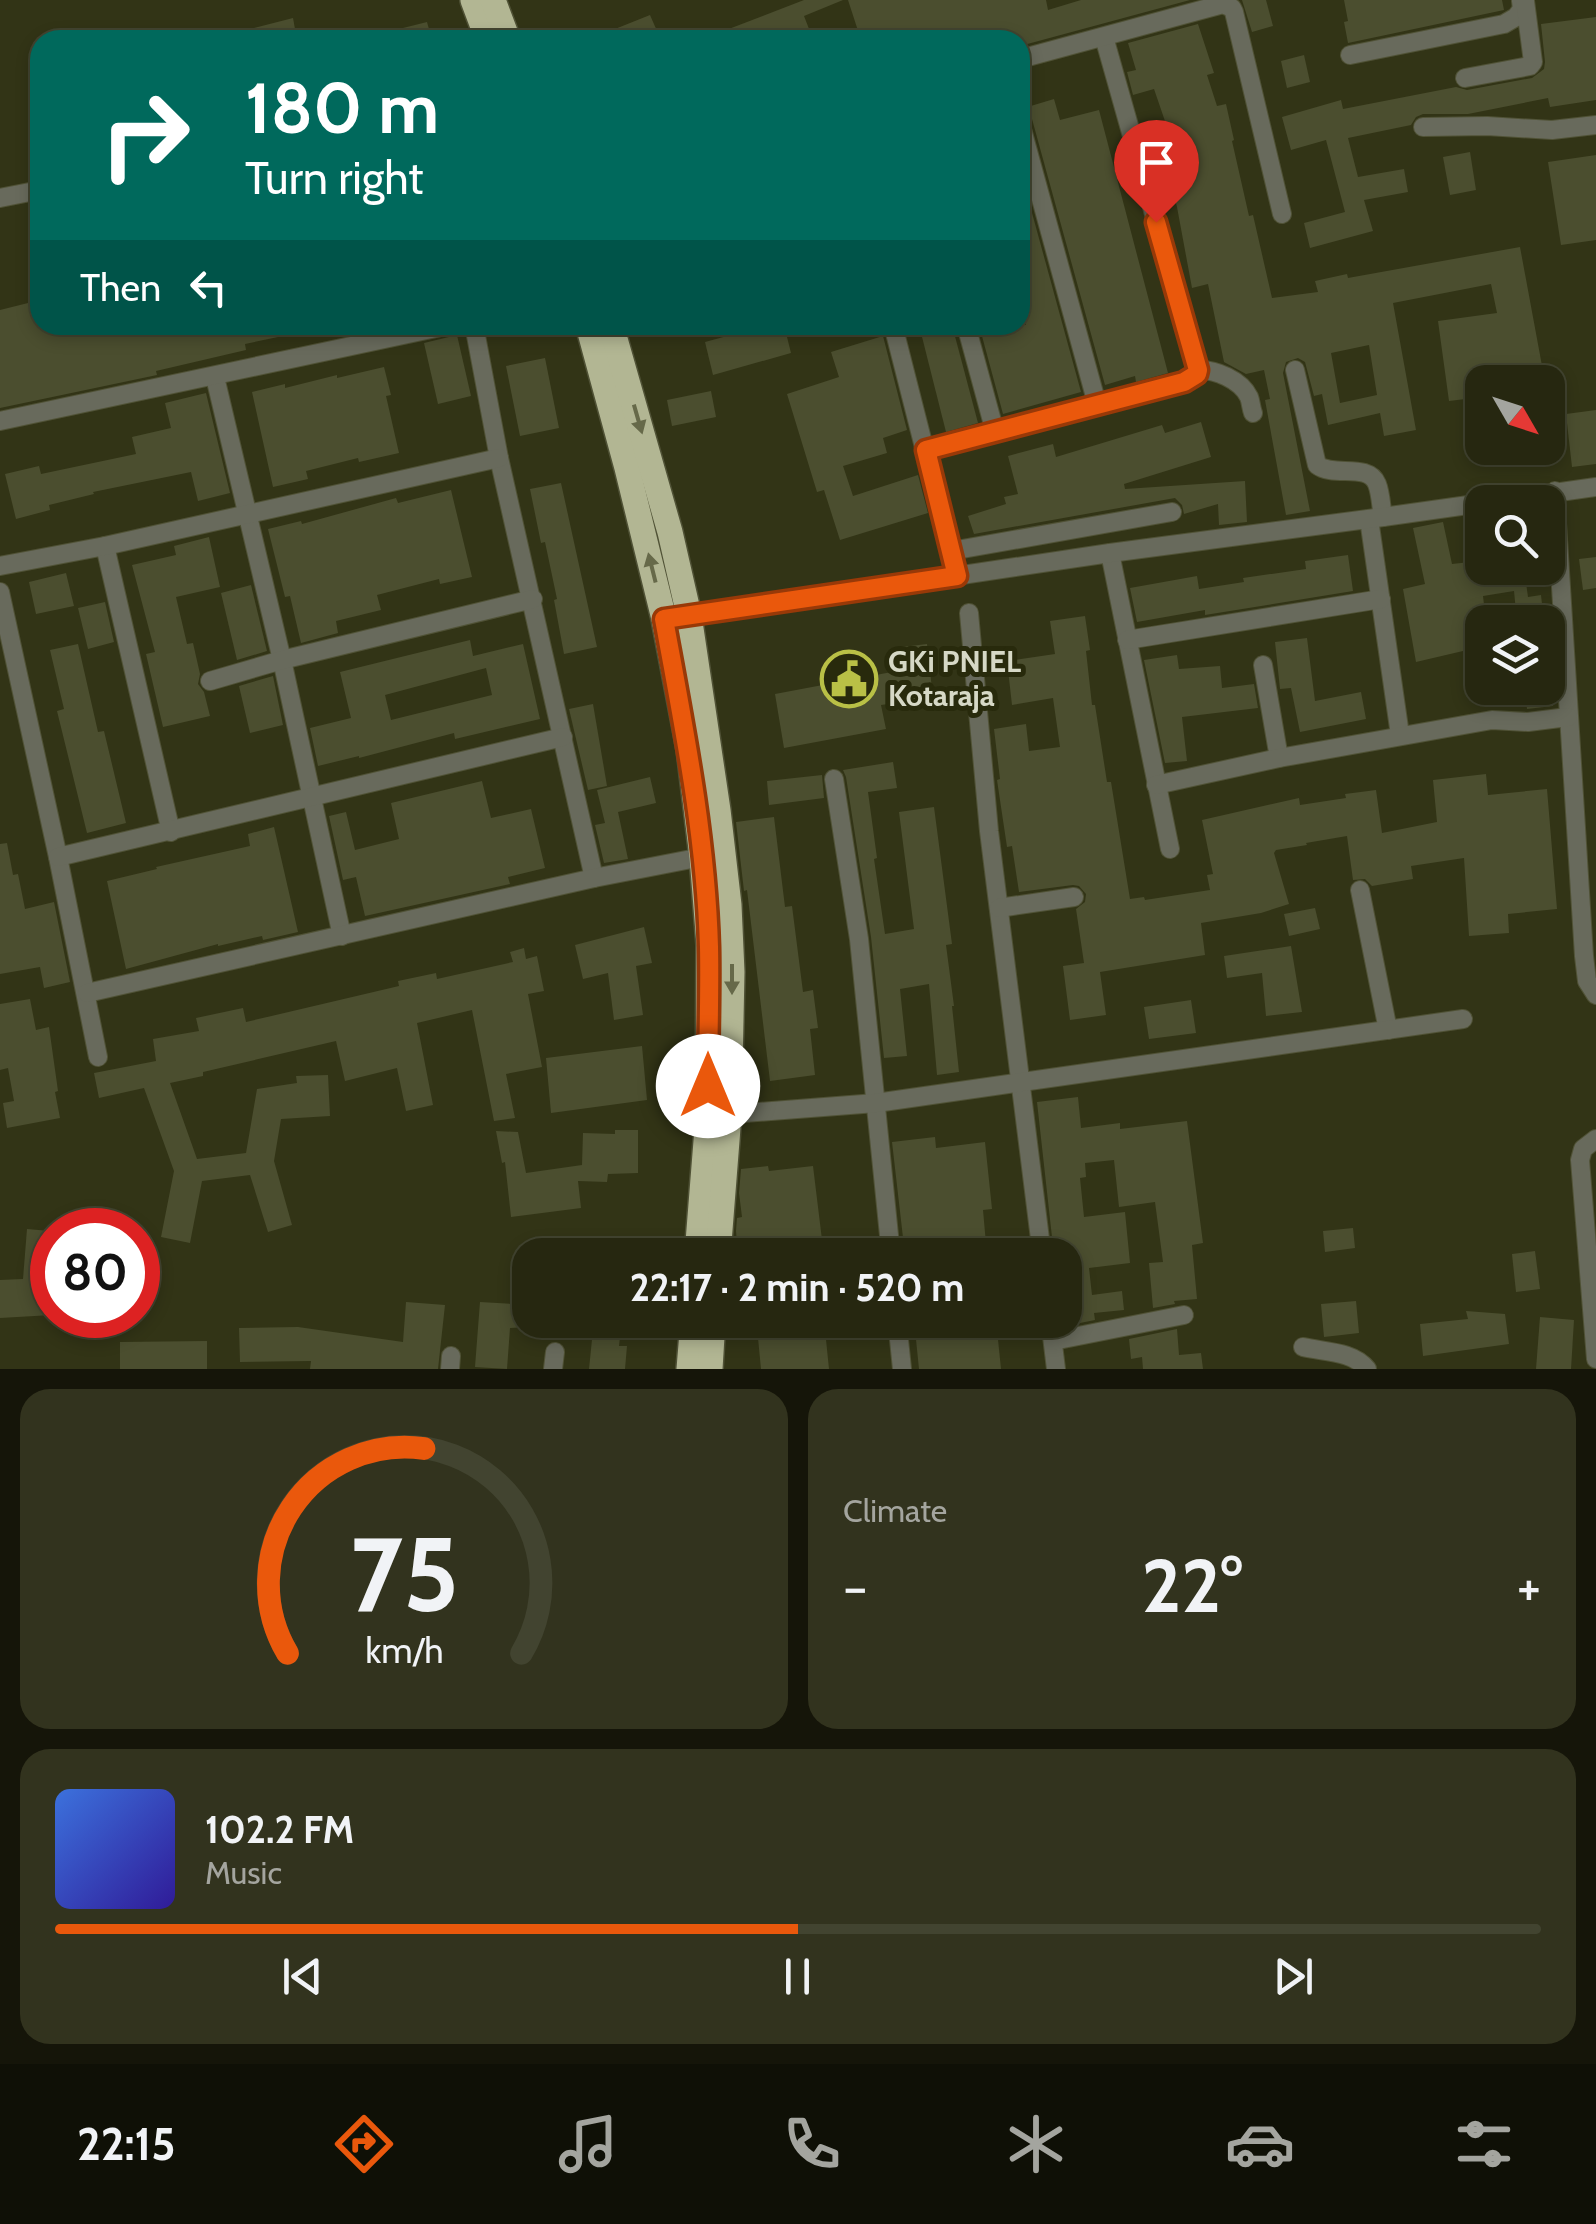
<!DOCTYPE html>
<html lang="en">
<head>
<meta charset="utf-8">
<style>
	body { margin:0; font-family:Cabin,sans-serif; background:#32331e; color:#f1f3f6; height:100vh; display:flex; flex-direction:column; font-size:38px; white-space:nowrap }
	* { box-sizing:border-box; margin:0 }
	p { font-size:32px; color:#a4a59f }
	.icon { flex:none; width:55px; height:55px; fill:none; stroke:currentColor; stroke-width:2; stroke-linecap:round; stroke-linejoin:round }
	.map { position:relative; height:1369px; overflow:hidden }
	.panel { display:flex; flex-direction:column; gap:20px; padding:20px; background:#151509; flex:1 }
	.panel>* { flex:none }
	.banner { position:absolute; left:30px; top:30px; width:1000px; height:305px; border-radius:30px; box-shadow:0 5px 15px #0003,0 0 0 2px #424430; background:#00695c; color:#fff; overflow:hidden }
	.needle { width:65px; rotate:129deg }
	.fabs { position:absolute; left:1465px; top:365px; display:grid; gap:20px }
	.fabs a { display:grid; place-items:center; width:100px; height:100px; border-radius:20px; background:#262710; box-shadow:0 5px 15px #0003,0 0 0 2px #424430; font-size:50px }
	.speed { position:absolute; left:30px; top:1208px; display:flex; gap:20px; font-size:50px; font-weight:700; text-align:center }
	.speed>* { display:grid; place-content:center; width:130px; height:130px; border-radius:50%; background:#262710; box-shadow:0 5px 15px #0003,0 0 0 2px #424430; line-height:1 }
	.speed .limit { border:15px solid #d22; background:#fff; color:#111 }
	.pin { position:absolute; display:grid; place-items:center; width:85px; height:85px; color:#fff; margin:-102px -42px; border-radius:50% 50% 50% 0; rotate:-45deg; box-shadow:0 0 10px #0007 }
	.pin .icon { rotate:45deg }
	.me { position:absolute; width:110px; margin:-55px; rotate:0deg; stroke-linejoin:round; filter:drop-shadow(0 0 8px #0008) }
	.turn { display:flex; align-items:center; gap:35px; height:210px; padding:0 50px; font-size:45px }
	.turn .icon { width:130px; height:130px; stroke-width:2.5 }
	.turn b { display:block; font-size:70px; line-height:85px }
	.then { display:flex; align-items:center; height:95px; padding:0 50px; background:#0003; gap:20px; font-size:38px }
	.big { font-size:75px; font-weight:700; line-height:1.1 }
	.panel .widget { flex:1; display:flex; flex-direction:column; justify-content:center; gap:15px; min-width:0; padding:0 35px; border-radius:30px; background:#32331e }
	.panel .dial { align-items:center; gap:0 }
	.dial svg { height:260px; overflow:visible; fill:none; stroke:#424430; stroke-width:7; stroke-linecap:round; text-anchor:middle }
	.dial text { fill:#f1f3f6; stroke:none }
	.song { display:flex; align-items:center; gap:30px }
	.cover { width:120px; height:120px; border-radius:15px; background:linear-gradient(135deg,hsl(220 70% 55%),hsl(250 70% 35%)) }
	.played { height:10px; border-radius:5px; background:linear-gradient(90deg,#ea580c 50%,#424430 50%) }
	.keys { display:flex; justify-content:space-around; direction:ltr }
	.heat { display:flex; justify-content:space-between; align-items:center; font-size:55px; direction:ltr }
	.panel .tiles { flex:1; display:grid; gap:20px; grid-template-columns:1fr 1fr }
	.widget:last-child { grid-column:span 2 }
	.trip { position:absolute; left:512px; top:1238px; width:570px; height:100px; border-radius:30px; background:#262710; box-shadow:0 5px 15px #0003,0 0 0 2px #424430; font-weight:700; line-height:100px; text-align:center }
	.dock { display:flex; height:160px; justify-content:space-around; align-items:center; background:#0f1006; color:#a4a59f }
	.dock .icon { width:70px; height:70px }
	.dock .on { color:#ea580c }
	.dock b { font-size:45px; color:#f1f3f6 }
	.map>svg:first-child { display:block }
	.building { fill:#4b4e2f; fill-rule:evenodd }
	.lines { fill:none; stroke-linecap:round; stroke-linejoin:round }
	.minor-casing { stroke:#505236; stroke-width:20 }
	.highway-casing { stroke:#505236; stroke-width:28 }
	.minor { stroke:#686a5c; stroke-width:18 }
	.highway { stroke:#b2b693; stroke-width:25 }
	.oneway { fill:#666949 }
	.route-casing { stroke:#983908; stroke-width:25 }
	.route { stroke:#ea580c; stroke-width:18 }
	.labels { text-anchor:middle; stroke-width:10; stroke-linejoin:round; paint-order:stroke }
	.poi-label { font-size:30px; font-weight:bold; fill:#d6d8c6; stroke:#282a0c; text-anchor:start }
</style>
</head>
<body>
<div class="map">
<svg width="1596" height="1369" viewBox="0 0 1596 1369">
	<rect width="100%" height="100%" fill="#323416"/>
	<!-- building -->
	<g class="building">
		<path d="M804 0H843L804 16 811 34 796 40H700Z"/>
		<path d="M848 0H1046L1048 10 1081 0H1190L1020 46V40H861Z"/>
		<path d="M1242 0H1266L1273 26 1252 32Z"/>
		<path d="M1344 0H1502L1504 10 1348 43 1344 22 1348 21Z"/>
		<path d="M650 15 661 40H590V39Z"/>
		<path d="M1596 17V100L1550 107 1548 98 1468 114H1423L1416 117 1411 125 1348 138 1358 177 1404 169 1408 192 1364 200 1373 231 1310 248 1304 223 1345 212 1326 140 1291 150 1282 117 1341 100 1343 109 1456 87 1467 90 1532 78 1544 69 1545 62 1541 24Z"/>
		<path d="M293 18 297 40H227L226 35Z"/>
		<path d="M427 22 432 40H406L403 28Z"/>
		<path d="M1198 24 1214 73 1207 75 1217 106 1226 104 1234 140 1232 141 1249 216 1253 215 1272 298 1318 292 1315 281 1347 274 1348 278 1520 247 1545 382H1482V397L1449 401 1438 321 1497 313 1491 284 1393 303 1416 430 1384 436 1380 413 1328 425 1322 394 1314 396 1305 362 1298 358 1286 362 1283 373 1310 511 1286 515 1265 400 1270 399 1264 370 1246 374 1224 362 1208 284 1192 288 1177 207 1156 130 1167 127 1154 89 1133 95 1127 72 1136 70 1128 43ZM1369 345 1377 395 1340 403 1331 353Z"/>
		<path d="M1304 55 1310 82 1287 88 1281 61Z"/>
		<path d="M1054 99 1060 120 1099 110 1168 373 1136 382 1135 376 1105 385 1032 119 1024 108Z"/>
		<path d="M1470 152 1476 190 1450 195 1443 157Z"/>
		<path d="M1596 155V240L1561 245 1548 162Z"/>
		<path d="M1020 169 1081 392 1003 414 979 325H1026L1020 301Z"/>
		<path d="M40 300V325H306L307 331 245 344 246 350 156 371 157 375 0 408V310Z"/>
		<path d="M768 325H784L791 353 713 375 705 342Z"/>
		<path d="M919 325H952L978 423 946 432Z"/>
		<path d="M457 335 471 396 438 404 424 343Z"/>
		<path d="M883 336 907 430 883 438 887 453 843 466 853 496 918 475 928 513 840 540 824 490 817 492 787 394 839 377 831 352Z"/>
		<path d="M545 358 559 428 520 436 506 366Z"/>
		<path d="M384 367 391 395 386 396 399 453 359 462 358 458 306 471 308 479 273 487 252 392 285 384V388L337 375V378Z"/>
		<path d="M711 391 716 417 672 426 667 400Z"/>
		<path d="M206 393 230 493 198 501 191 472 93 492 94 494 49 505 50 510 16 519 5 474 39 466 41 474 136 454 132 437 171 428 165 403Z"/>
		<path d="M1596 410V464L1572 467 1566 414Z"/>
		<path d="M1201 422 1211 457 1124 484 1125 489 1245 481 1247 522 1219 525 1218 504 1184 514 1182 505 1175 498 974 534 968 516 1006 504 1004 497 1018 494 1008 456 1053 444 1056 457 1162 425 1165 433Z"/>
		<path d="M561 483 597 647 564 654 554 600 557 599 545 542 541 543 530 489Z"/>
		<path d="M451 490 472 577 440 584 439 579 377 595 381 610 336 621 338 633 301 643 290 596 285 597 268 529 301 521 302 524 396 498 398 503Z"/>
		<path d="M1443 522 1452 564 1479 561 1480 568H1524L1528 597 1541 595 1544 622H1517L1514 591 1483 596 1486 622H1482V691L1467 692 1463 651 1416 662 1403 589 1425 584 1413 528Z"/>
		<path d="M209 537 220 587 176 597 187 644 193 643 200 674 198 684 204 692 210 716 163 727 146 654 155 652 132 565 176 555 174 546Z"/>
		<path d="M1348 555 1353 591 1205 615V610L1137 622 1130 588 1197 576 1199 589 1244 582 1243 578 1306 569 1305 561Z"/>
		<path d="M1596 557V588L1583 590 1579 559Z"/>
		<path d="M66 573 74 606 36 614 29 582Z"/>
		<path d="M251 585 267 651 237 660 221 593Z"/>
		<path d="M105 602 114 642 88 649 78 608Z"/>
		<path d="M1085 616 1090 650 1086 651 1092 705H1095L1107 782H1111L1130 899 1144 897 1145 900 1210 890 1207 875 1213 874 1202 820 1299 798 1300 805 1346 798 1345 794 1376 790 1382 833 1437 822 1433 780 1486 774 1488 795 1547 789 1557 909 1508 914 1509 933 1469 936 1464 858 1411 866 1413 879 1372 886 1365 879 1353 880 1347 836 1306 843 1307 845 1276 850 1274 853 1289 904 1261 913 1201 923 1205 955 1100 972 1106 1015 1070 1020 1063 966 1084 963 1076 909 1085 902 1086 894 1079 886 1073 885 1019 892 1012 846 1007 847 997 780 1000 779 994 729 1026 724 1029 751 1060 747 1053 698 1012 705 1007 661 1055 654 1050 621Z"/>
		<path d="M1307 638 1315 701 1361 692 1366 719 1300 732 1291 688 1280 689 1275 642Z"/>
		<path d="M470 640 473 656 523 644 540 719 455 739 454 733 359 758V756L318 766 310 728 351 718 340 672ZM486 668 492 695 391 720 385 695Z"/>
		<path d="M78 644 98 732 104 731 126 823 87 833 57 711 64 709 50 650Z"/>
		<path d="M927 644 933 698 881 705 886 729 784 748 775 694 897 671 894 648Z"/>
		<path d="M1177 655 1179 669 1220 666 1222 688 1254 684 1258 708 1182 717 1187 761 1165 763 1144 660Z"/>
		<path d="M273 676 283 725 250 733 239 686Z"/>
		<path d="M1525 688H1551L1553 706 1527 709Z"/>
		<path d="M593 704 607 786 588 790 569 709Z"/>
		<path d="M893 762 897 788 868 792 877 858 874 859 885 934 914 929 899 812 934 807 952 944 946 945 954 1006H952L959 1072 937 1075 929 984 900 989 907 1056 884 1058 871 937 846 777 843 770Z"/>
		<path d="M822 775 824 798 769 805 767 781Z"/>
		<path d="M650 777 656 803 618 812 628 859 604 863 595 825 605 823 597 790Z"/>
		<path d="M482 781 491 818 531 809 545 868 508 877 510 884 365 916 356 877 343 880 329 816 346 812 355 850 399 839 391 803Z"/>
		<path d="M774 817 785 907 792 906 803 992 813 990 818 1028 810 1029 815 1075 770 1081 747 890 744 891 736 822Z"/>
		<path d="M274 827 298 932 263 940 262 936 218 946V944L126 969 107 881 157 869 156 867 250 846 248 834Z"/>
		<path d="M7 843 13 875 18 874 25 909 54 902 70 982 44 988 40 967 0 974V844Z"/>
		<path d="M1315 908 1320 929 1289 936 1284 914Z"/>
		<path d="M644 927 652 963 636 966 643 1015 614 1020 608 973 583 979 575 945Z"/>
		<path d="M1291 946 1302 1012 1266 1016 1262 973 1227 978 1224 956Z"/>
		<path d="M524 948 526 959 537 956 544 991 528 994 542 1067 506 1074 515 1118 494 1121 472 1010 417 1023 433 1105 406 1111 397 1068 345 1081 336 1041 203 1072V1076L170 1083 197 1159 246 1153 257 1089 297 1083 296 1076 328 1075 330 1116 281 1119 274 1161 292 1225 268 1232 250 1175 202 1181 190 1243 161 1237 174 1171 144 1088 99 1098 94 1073 156 1061 153 1039 199 1031 196 1018 243 1008 246 1022 399 986 398 981 436 973 437 979 513 962 510 952Z"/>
		<path d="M30 999 36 1030 49 1027 58 1091 55 1092 60 1118 7 1128 3 1103 14 1101 8 1068 0 1070V1004Z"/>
		<path d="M1191 1000 1196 1033 1149 1039 1144 1007Z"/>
		<path d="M642 1046 647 1100 551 1113 546 1058Z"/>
		<path d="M1078 1097 1081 1128 1120 1123V1129L1187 1121 1203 1243 1192 1245 1197 1299 1174 1301 1175 1304 1153 1308 1149 1263 1163 1262 1155 1202 1119 1207 1114 1160 1085 1163 1086 1177 1080 1178 1084 1217 1125 1212 1130 1263 1089 1268 1092 1295 1122 1291 1124 1310 1094 1313 1095 1320 1065 1326V1255H1054L1037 1102Z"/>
		<path d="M615 1130H638V1173L608 1174 607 1182 578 1181 581 1208 511 1217 505 1162 502 1163 496 1131 518 1132 526 1173 582 1165 583 1133 615 1134Z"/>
		<path d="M935 1137 936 1148 985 1142 992 1209 983 1210 987 1255H905L892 1142Z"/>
		<path d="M768 1166 769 1171 813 1166 823 1248 738 1255 736 1231 737 1218 742 1217 739 1193 741 1169Z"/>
		<path d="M1353 1228 1355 1248 1325 1252 1323 1231Z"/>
		<path d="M27 1229 50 1231 46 1278 52 1277V1315L0 1318V1280L23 1279Z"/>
		<path d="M1535 1251 1540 1289 1516 1292 1512 1254Z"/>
		<path d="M1356 1301 1359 1333 1324 1337 1321 1304Z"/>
		<path d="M406 1302 445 1305 438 1369H310L311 1361 240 1362 239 1328 298 1327 403 1342Z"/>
		<path d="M480 1302 530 1305V1327L510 1328 507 1369 475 1367Z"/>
		<path d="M1466 1311 1505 1314 1509 1344 1423 1356 1420 1324 1468 1319Z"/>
		<path d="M1540 1317 1574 1320 1571 1369H1536Z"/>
		<path d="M594 1320H622L619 1346H627L625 1369H589Z"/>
		<path d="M750 1320H824L829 1369H761L758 1338H751Z"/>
		<path d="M914 1320H996L1001 1369H919Z"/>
		<path d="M1177 1329 1179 1355 1201 1353 1203 1369H1143L1142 1357 1131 1359 1129 1339Z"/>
		<path d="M207 1341V1369H120V1342Z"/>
	</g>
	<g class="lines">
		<!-- minor casing -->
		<g class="minor-casing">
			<g id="minor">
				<path d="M1104 37 1198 370"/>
				<path d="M1350 55 1504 24 1516 17 1522 9 1521 1"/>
				<path d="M1020 59 1223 4 1232 8 1234 12 1282 214"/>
				<path d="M1465 78 1530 66 1533 62 1525 1"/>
				<path d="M1020 122 1097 404"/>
				<path d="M1423 127 1487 126 1552 130 1596 125"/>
				<path d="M0 198 40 190"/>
				<path d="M474 325 499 458 594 878"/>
				<path d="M893 325 957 577"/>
				<path d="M966 325 995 432"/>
				<path d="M1295 370 1317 465C1334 478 1368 462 1377 484 1381 494 1381 507 1383 517"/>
				<path d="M215 377 282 660 342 936"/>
				<path d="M0 421 450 325"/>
				<path d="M926 450 1184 382 1195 376 1198 370C1215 369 1241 380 1249 397 1251 402 1251 408 1253 413"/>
				<path d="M1555 491 1584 956 1587 981 1596 995"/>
				<path d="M1369 519 1400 735"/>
				<path d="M105 546 171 832"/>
				<path d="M951 551 1172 512"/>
				<path d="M1110 553 1170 849"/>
				<path d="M0 566 105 546 499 458"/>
				<path d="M0 592 58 857 98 1057"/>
				<path d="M969 613 989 831 1042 1255"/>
				<path d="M680 617 1110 553 1383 517 1596 487"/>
				<path d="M1127 640 1381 599"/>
				<path d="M1263 665 1279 758"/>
				<path d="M210 681 282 660 533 599"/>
				<path d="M834 779 859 939 891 1255"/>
				<path d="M1156 785 1279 758 1492 720 1528 722 1568 717"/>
				<path d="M58 857 563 737"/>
				<path d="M1360 890 1388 1030"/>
				<path d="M999 908 1074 897"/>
				<path d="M87 993 594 878 712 855"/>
				<path d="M719 1115 876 1103 1463 1019"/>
				<path d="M1596 1139 1583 1149 1580 1160 1596 1359"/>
				<path d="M897 1320 902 1369"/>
				<path d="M1050 1320 1056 1369"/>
				<path d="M1053 1341 1184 1315"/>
				<path d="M1303 1347C1324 1352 1353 1351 1367 1369"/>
				<path d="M450 1369 451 1356"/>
				<path d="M553 1369 555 1352"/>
			</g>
		</g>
		<!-- highway casing -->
		<g class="highway-casing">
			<g id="highway">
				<path d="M473 0 488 40"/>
				<path d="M493 0 508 40"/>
				<path d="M588 325 627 468 664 619 689 749 702 857 709 945 708 1116 697 1255"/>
				<path d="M611 325 670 532 689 615 718 810 729 905 732 972 729 1115 718 1255"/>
				<path d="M689 1369 693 1320"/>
				<path d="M710 1369 713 1320"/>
			</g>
		</g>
		<!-- minor -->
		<use href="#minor" class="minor"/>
		<!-- highway -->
		<use href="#highway" class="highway"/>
	</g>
	<!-- one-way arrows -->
	<defs><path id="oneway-solid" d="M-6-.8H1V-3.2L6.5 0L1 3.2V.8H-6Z" transform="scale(2.5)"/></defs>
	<g class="oneway">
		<use href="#oneway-solid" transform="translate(638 419) rotate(74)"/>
		<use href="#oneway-solid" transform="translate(652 568) rotate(-104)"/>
		<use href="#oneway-solid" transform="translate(732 979) rotate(90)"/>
	</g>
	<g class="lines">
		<!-- route casing -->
		<g class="route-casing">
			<path id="route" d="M708 1086C708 1040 710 994 709 947 706 837 684 728 664 619L957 576 926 450 1184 382 1197 374 1198 370 1156 222"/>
		</g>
		<!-- route -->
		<use href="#route" class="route"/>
	</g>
	<!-- icons -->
	<defs>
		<g id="civic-ring" transform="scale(2.875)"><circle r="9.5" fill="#282a0c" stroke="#b9c046" stroke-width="1.5"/><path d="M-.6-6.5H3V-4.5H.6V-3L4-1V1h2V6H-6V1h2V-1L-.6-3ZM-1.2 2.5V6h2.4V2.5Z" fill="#b9c046"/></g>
	</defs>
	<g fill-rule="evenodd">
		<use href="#civic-ring" x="849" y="679"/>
	</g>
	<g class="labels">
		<!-- poi labels -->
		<g class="poi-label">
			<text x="888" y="672">GKi PNIEL<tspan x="888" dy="34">Kotaraja</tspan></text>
		</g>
	</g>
</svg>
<div class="fabs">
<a><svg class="needle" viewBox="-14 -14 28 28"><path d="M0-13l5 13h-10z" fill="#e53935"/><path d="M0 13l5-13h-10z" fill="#a4a59f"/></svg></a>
<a><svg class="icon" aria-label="search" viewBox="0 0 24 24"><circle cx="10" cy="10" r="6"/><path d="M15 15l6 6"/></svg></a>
<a><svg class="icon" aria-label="layers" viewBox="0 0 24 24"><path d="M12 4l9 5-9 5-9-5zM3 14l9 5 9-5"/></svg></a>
</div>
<div class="speed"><div class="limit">80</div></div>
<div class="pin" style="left:1156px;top:222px;background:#d93025"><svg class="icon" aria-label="arrive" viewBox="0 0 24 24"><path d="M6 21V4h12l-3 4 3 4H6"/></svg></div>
<svg class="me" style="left:708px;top:1086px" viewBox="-20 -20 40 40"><circle r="19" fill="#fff"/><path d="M0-13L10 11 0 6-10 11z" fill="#ea580c"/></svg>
<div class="trip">22:17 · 2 min · 520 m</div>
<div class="banner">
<div class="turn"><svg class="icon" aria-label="right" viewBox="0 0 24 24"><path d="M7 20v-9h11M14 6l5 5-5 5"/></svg><div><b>180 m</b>Turn right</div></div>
<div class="then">Then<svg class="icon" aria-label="left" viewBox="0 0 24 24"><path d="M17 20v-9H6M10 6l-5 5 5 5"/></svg></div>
</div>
</div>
<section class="panel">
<div class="tiles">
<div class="widget dial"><svg viewBox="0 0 100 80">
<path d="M14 69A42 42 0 1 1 86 69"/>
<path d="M14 69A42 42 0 0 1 56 6" stroke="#ea580c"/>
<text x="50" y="56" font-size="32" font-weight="700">75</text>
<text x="50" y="72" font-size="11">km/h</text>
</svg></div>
<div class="widget"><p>Climate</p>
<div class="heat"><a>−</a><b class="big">22°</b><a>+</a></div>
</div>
<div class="widget">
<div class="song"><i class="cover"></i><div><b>102.2 FM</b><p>Music</p></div></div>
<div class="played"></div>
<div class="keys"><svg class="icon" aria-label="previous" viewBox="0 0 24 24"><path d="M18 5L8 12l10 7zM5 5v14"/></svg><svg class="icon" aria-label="pause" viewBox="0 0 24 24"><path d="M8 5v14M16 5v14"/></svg><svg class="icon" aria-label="next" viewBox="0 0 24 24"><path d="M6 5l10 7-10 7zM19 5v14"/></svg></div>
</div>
</div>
</section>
<nav class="dock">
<b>22:15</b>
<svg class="icon on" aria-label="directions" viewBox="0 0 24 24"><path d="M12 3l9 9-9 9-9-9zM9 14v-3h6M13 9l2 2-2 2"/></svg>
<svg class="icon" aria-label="music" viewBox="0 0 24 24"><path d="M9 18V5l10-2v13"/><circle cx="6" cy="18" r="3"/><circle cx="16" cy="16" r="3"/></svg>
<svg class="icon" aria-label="phone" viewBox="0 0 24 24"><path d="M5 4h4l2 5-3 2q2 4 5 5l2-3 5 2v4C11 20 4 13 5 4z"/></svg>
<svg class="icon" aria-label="climate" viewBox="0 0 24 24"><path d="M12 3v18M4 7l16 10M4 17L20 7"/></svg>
<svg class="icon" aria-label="car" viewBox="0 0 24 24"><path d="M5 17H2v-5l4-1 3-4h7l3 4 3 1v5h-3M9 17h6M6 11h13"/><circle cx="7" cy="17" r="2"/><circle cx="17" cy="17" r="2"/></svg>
<svg class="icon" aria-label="filters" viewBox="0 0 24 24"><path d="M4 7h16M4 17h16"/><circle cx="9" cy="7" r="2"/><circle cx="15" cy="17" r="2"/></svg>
</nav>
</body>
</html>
